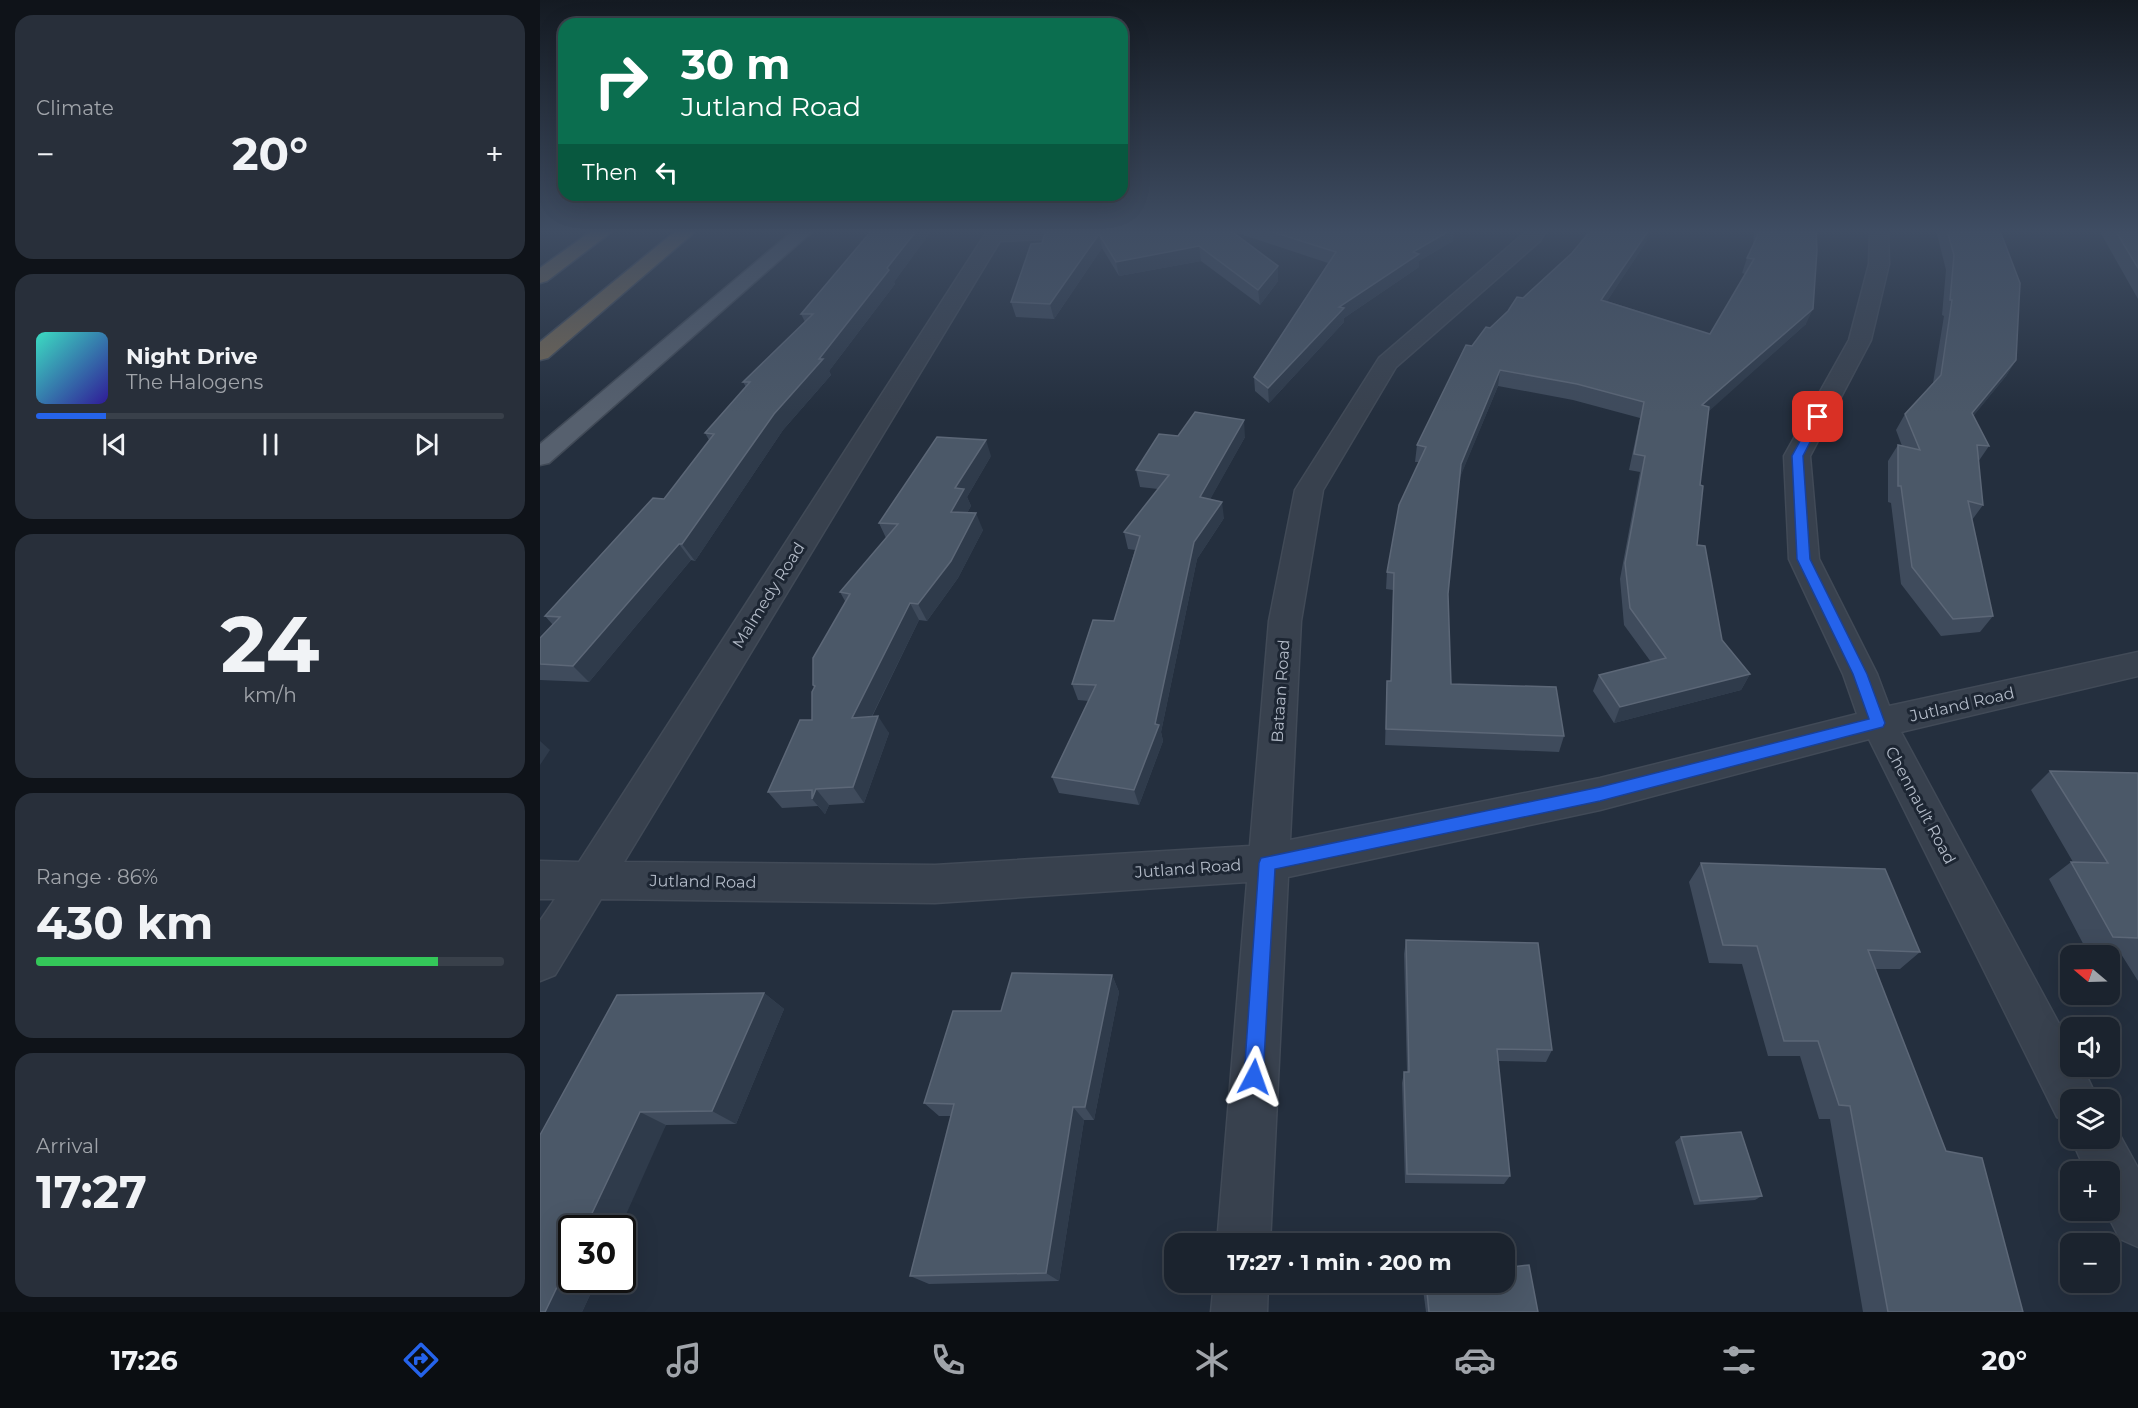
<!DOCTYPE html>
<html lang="en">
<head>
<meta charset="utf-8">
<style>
	body { margin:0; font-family:Montserrat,sans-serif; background:#282f3a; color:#f1f3f6; height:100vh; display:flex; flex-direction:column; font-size:22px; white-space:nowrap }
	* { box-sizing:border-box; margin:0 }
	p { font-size:20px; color:#a0a4aa }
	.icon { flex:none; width:33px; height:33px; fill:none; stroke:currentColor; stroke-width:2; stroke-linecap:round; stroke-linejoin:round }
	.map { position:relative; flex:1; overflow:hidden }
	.sheet { display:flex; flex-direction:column; gap:15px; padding:15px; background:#0f1319; width:540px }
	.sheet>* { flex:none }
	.banner { position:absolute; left:18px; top:18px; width:570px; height:183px; border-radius:18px; box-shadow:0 6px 24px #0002,0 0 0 2px #39404a; background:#0b6e4f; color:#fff; overflow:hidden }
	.needle { width:39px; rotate:289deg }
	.tools { position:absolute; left:1520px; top:945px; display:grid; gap:12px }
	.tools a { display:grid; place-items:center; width:60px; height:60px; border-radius:12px; background:#1b232e; box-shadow:0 6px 24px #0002,0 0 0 2px #39404a; font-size:30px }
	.speed { position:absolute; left:18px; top:1215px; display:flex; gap:12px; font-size:30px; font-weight:700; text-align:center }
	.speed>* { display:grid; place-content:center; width:78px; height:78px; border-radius:50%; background:#1b232e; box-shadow:0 6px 24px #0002,0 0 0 2px #39404a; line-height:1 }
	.speed .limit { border:3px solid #111; border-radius:9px; background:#fff; color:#111 }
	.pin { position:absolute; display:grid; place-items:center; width:51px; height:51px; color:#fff; margin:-26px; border-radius:12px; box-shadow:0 3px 9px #0006 }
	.me { position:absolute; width:66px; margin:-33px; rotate:4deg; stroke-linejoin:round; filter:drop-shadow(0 0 4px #0008) }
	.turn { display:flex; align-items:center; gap:21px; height:126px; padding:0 24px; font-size:27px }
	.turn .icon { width:78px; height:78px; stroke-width:2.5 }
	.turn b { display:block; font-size:42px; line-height:51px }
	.then { display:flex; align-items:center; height:57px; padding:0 24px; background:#0003; gap:12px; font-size:22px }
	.big { font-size:45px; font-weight:700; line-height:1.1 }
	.sheet .widget { flex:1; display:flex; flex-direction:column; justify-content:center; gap:9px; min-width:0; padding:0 21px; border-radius:18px; background:#282f3a }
	.sheet .dial { align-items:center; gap:0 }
	.dial b { font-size:78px; line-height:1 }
	.song { display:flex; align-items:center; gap:18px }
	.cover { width:72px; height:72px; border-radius:9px; background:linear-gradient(135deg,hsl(170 70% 55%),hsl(250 70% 35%)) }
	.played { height:6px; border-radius:3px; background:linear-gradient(90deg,#2563eb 15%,#39404a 15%) }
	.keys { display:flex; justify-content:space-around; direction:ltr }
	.heat { display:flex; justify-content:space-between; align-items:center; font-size:33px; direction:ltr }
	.charge { height:9px; border-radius:4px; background:linear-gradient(90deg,#34c759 86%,#39404a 0) }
	.trip { position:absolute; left:624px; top:1233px; width:351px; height:60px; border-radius:18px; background:#1b232e; box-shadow:0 6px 24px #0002,0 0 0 2px #39404a; font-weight:700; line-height:60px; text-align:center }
	.tab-bar { display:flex; height:96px; justify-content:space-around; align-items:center; background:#0b0e12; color:#a0a4aa }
	.tab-bar .icon { width:42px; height:42px }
	.tab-bar .on { color:#2563eb }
	.tab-bar b { font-size:27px; color:#f1f3f6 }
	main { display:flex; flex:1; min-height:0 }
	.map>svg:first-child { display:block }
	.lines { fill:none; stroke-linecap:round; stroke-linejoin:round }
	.minor-casing { stroke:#414a57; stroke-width:3 }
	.major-casing { stroke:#414a57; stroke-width:3 }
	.highway-casing { stroke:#434c59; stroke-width:3 }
	.minor { fill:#38414e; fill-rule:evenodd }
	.major { fill:#56606e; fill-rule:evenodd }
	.highway { fill:#746855; fill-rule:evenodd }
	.wall { fill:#3f4b5c }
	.shaded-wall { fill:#2f3b4b }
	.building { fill:#4b5868; stroke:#5c6777; stroke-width:1.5 }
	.route { fill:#2563eb; stroke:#184099; stroke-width:1.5 }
	.labels { text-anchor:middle; stroke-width:6; stroke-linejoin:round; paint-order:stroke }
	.street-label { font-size:16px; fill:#b4bcc9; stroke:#1d2633 }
</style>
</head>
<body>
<main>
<section class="sheet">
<div class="widget"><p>Climate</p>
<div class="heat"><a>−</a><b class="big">20°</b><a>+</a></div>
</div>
<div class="widget">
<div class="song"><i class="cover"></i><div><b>Night Drive</b><p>The Halogens</p></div></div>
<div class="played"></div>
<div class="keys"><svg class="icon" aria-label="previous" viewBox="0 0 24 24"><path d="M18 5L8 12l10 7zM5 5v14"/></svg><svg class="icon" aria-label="pause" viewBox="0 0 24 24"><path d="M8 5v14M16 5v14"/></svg><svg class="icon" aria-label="next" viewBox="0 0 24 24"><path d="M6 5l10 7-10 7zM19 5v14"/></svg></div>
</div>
<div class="widget dial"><b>24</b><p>km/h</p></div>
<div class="widget"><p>Range · 86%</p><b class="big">430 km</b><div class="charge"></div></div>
<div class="widget"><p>Arrival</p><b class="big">17:27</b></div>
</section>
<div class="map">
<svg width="1598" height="1312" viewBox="0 0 1598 1312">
	<rect width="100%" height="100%" fill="#242f3e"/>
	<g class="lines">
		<!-- minor casing -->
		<g class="minor-casing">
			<g id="minor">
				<path d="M448 230H575L573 234 566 236 460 241 84 862 395 865 710 846 729 621 755 490 839 358 988 230H1006L1000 241 856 367 783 490 761 621 750 840 1060 778 1317 714 1303 674 1249 559 1244 456 1309 340 1329 264 1330 230H1348L1349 264 1331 340 1270 456 1279 559 1337 674 1349 706 1598 652V676L1361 732 1530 1044V1066H1542L1558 1100H1530V1122L1517 1117 1329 739 1060 810 748 877 730 1244H677L707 882 395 903 61 899 15 975 0 981V921L15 899H0V861L39 862Z"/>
				<path d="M1569 1119 1572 1121 1598 1168V1247L1580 1239 1565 1210H1569V1172H1546L1531 1138H1569Z"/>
				<path d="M674 1282H728L727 1312H671Z"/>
			</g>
		</g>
		<!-- major casing -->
		<g class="major-casing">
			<path id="major" d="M254 230H274L9 463 0 465V444Z"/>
		</g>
		<!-- highway casing -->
		<g class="highway-casing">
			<g id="highway">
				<path d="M53 230H74L7 281 0 283V268Z"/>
				<path d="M137 230H157L8 358 0 360V342Z"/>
			</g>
		</g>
		<!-- minor -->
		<use href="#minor" class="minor"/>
		<!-- major -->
		<use href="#major" class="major"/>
		<!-- highway -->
		<use href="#highway" class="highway"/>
	</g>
	<!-- wall -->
	<g class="wall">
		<path d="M332 230H392L354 282 355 284 289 371 291 375 243 430 155 561 151 560 49 682 0 680V638L13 625 5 616 124 499 169 440 165 433 206 387 203 382 265 322 261 314Z"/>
		<path d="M506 230H914L913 241 879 261V267L804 318V322L729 403 715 391 714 377 788 263 694 232 738 281 720 305 661 261 579 276 562 248 514 319 476 317 471 302 502 243Z"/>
		<path d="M1051 230H1110L1106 242 1067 301 1170 334 1205 274 1202 273 1207 258 1213 247 1214 230H1276L1266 324 1168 411 1160 485 1157 545 1182 640 1210 674 1201 690 1074 723 1053 691 1059 675 1111 662 1084 625 1080 579 1100 472 1089 470 1100 418 1033 400 958 386 919 479 908 594 911 684 1024 736 1019 752 845 745 847 681H851L853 590 846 589 847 572 879 462H875L877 445 932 346 950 328 1032 253Z"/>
		<path d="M1396 230H1458L1476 360 1466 376 1433 416 1449 446 1438 462 1443 505 1432 520 1453 616 1440 632 1401 636 1361 584 1351 503 1348 502V461L1358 445 1362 446 1356 430 1365 414 1393 383 1404 316 1402 315 1406 270Z"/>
		<path d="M1559 230H1598V299Z"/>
		<path d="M638 436 705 437 670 499 684 518 657 559 621 732 623 741 599 805 519 793 512 777 549 701 538 700 532 684 574 621 595 550 588 549 584 532 618 489 600 487 596 470Z"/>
		<path d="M451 456 427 497 431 506 427 513 443 530 418 578 387 621 379 620 332 717 349 733 324 803 289 805 285 814 278 806 242 808 228 792 272 720 274 688 273 685 305 601 300 592 346 538 339 523Z"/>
		<path d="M1510 771 1598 773V981L1581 954 1548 953 1509 879 1531 862H1533L1491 790Z"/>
		<path d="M1161 863 1380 952 1360 969H1335L1406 1151 1483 1312H1323L1290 1119H1279L1260 1056H1228L1202 964 1169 963 1149 882Z"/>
		<path d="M866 940 1012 1050 1006 1062 958 1061 970 1176 964 1184 865 1183 862 1083 864 1072H867L864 954Z"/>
		<path d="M572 975 579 992 554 1120H544L519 1281 389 1284 370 1276 411 1116H399L384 1103 461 1011Z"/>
		<path d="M224 993 244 1009 196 1124 126 1125 32 1280H57L42 1312H0V1135Z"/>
		<path d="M1141 1137 1222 1196 1215 1200 1154 1205 1135 1142Z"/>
		<path d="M882 1282H964L998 1312H886Z"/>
	</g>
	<!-- shaded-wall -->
	<g class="shaded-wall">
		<path d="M377 230H392L354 282 355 284 289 371 291 375 243 430 155 561 142 544 234 414 279 359Z"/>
		<path d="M911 230H914L913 241 879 261V267L804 318V322L729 403 728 388 799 307 873 252Z"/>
		<path d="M1109 230H1110L1106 242 1058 315 1061 300Z"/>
		<path d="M559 234 562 248 514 319 510 304Z"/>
		<path d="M659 246 661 261 579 276 576 262Z"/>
		<path d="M738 266V281L720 305 718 290Z"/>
		<path d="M1273 309 1266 324 1157 422 1162 405Z"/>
		<path d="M1476 360 1466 376 1422 430 1432 413Z"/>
		<path d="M960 370 958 386 919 480 921 464Z"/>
		<path d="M704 420 705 437 662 514 660 497Z"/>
		<path d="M446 440 451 456 427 497 431 506 418 529 411 512 415 488Z"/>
		<path d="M682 502 684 518 657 559 621 732 623 741 599 805 594 790 615 724 654 542Z"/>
		<path d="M436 513 443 530 418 578 387 621 378 604Z"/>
		<path d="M139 544 151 560 49 682 33 666Z"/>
		<path d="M370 603 379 620 323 734 312 718Z"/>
		<path d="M1210 674 1201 690 1074 723 1080 707Z"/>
		<path d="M338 716 349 733 324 803 313 787Z"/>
		<path d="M0 741 10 750 0 765Z"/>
		<path d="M276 789 289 805 285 814 272 799Z"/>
		<path d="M572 975 579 992 554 1120 545 1107Z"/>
		<path d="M224 993 244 1009 196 1124 172 1111Z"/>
		<path d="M533 1107 544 1120 519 1281 506 1273Z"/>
		<path d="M100 1112 126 1125 80 1228H45Z"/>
		<path d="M32 1256V1280H57L42 1312H5Z"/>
	</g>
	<!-- building -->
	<g class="building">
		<path d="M332 230H377L347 268 349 270 279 359H283L234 414 142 544H139L33 666 0 664V638L20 617 5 616 113 498 124 499 174 434 165 433 210 382H203L273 314H261Z"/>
		<path d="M506 230H690L738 266 718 290 659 246 576 262 559 234 510 304 471 302 491 244 502 243Z"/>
		<path d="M726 230H911L873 252 879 254 799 307 804 308 728 388 714 377 796 252Z"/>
		<path d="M1051 230H1109L1061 300 1170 334 1214 259 1207 258 1217 237 1218 230H1276L1277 250 1273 309 1162 405 1169 407 1160 485 1163 486 1157 545 1165 546 1182 640 1210 674 1080 707 1059 675 1126 658 1090 608 1085 563 1105 456 1094 454 1104 402 1037 384 960 370 921 464 908 594 911 684 1016 687 1024 736 846 729 847 681H851L854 573 847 572 859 505 886 447 877 445 926 345 932 346 946 327 950 328 968 311 977 297 983 298 1032 253Z"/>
		<path d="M1407 230H1458L1462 236 1480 283 1476 360 1432 413 1449 446 1437 445 1443 505 1428 501 1453 616 1413 619 1372 567 1361 486H1358V445L1380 450 1365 414 1401 375 1412 300H1410L1414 255Z"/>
		<path d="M1575 230H1598V268Z"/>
		<path d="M655 412 704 420 660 497 682 502 654 542 615 724 619 725 594 790 512 777 556 685 532 684 553 620 574 621 600 536 584 532 629 475 596 470 619 434 638 436Z"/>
		<path d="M397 437 446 440 415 488 424 489 411 512 436 513 411 561 378 604 370 603 312 718 338 716 313 787 276 789 272 799V790L228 792 260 720H272V692L275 686 273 685V658L310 594 300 592 358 524 339 523Z"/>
		<path d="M1510 771 1598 773V938L1573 937 1531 862 1568 863Z"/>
		<path d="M1161 863 1345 869 1380 952 1328 950 1406 1151 1442 1158 1483 1312H1348L1310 1106 1299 1105 1278 1041H1244L1217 946 1183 945Z"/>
		<path d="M866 940 998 943 1012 1050 957 1049 970 1176 867 1174 864 1072H869Z"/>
		<path d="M472 973 572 975 545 1107H533L506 1273 370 1276 414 1104 384 1103 413 1011H461Z"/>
		<path d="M224 993 172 1111 100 1112 45 1228H32V1256L5 1312H0V1135L77 995Z"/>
		<path d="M1201 1132 1222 1196 1160 1201 1141 1137Z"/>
		<path d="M989 1265 998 1312H889L886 1282H964V1268Z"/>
	</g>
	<!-- sky -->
	<linearGradient id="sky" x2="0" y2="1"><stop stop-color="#141a22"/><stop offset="0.56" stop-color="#3f4d63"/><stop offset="1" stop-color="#3f4d63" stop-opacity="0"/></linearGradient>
	<rect width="1598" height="413" fill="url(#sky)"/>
	<!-- route -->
	<path class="route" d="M1278 414 1283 417 1263 456 1270 559 1327 674 1345 723 1343 727 1060 801 735 869 723 1077 721 1084 714 1087 707 1084 704 1077 719 863 721 858 1060 787 1329 719 1313 674 1257 559 1252 456 1273 417Z"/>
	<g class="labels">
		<!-- street labels -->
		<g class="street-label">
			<text transform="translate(228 595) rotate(-58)" y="6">Malmedy Road</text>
			<text transform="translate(740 691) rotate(-86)" y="6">Bataan Road</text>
			<text transform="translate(1422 704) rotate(-13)" y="6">Jutland Road</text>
			<text transform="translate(1381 805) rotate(62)" y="6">Chennault Road</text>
			<text transform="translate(648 868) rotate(-4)" y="6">Jutland Road</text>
			<text transform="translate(163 881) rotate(1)" y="6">Jutland Road</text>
		</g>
	</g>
</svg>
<div class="tools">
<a><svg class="needle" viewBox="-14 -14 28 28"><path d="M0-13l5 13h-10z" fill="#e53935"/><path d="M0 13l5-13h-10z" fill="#a0a4aa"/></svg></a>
<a><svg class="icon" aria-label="sound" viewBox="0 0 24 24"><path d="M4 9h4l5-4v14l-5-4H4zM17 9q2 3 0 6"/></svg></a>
<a><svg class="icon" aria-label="layers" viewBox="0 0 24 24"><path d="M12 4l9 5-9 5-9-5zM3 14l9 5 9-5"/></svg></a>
<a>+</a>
<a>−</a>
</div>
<div class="speed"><div class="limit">30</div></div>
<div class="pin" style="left:1278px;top:417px;background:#d93025"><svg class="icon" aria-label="arrive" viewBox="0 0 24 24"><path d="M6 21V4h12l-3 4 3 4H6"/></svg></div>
<svg class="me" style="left:714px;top:1077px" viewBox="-20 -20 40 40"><path d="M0-17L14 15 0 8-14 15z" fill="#2563eb" stroke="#fff" stroke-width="4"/></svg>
<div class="trip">17:27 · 1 min · 200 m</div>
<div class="banner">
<div class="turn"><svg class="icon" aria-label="right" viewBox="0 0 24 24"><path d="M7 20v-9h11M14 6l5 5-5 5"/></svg><div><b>30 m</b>Jutland Road</div></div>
<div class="then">Then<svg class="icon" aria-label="left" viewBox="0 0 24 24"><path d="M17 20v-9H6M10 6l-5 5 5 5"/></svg></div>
</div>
</div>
</main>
<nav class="tab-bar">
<b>17:26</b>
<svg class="icon on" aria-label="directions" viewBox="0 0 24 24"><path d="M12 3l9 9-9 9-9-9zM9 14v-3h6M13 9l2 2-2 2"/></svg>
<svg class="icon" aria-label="music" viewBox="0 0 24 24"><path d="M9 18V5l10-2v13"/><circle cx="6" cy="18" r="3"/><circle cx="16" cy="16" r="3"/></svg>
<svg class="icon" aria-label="phone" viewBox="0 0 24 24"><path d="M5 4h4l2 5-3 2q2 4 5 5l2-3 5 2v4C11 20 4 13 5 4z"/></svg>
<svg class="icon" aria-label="climate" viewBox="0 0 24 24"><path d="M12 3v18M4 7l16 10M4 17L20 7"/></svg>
<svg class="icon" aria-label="car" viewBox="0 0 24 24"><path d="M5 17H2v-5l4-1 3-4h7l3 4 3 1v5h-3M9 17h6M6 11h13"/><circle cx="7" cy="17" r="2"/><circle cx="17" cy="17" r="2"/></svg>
<svg class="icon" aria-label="filters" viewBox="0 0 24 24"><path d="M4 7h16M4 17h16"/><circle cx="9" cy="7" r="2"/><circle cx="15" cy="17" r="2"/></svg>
<b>20°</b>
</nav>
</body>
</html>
